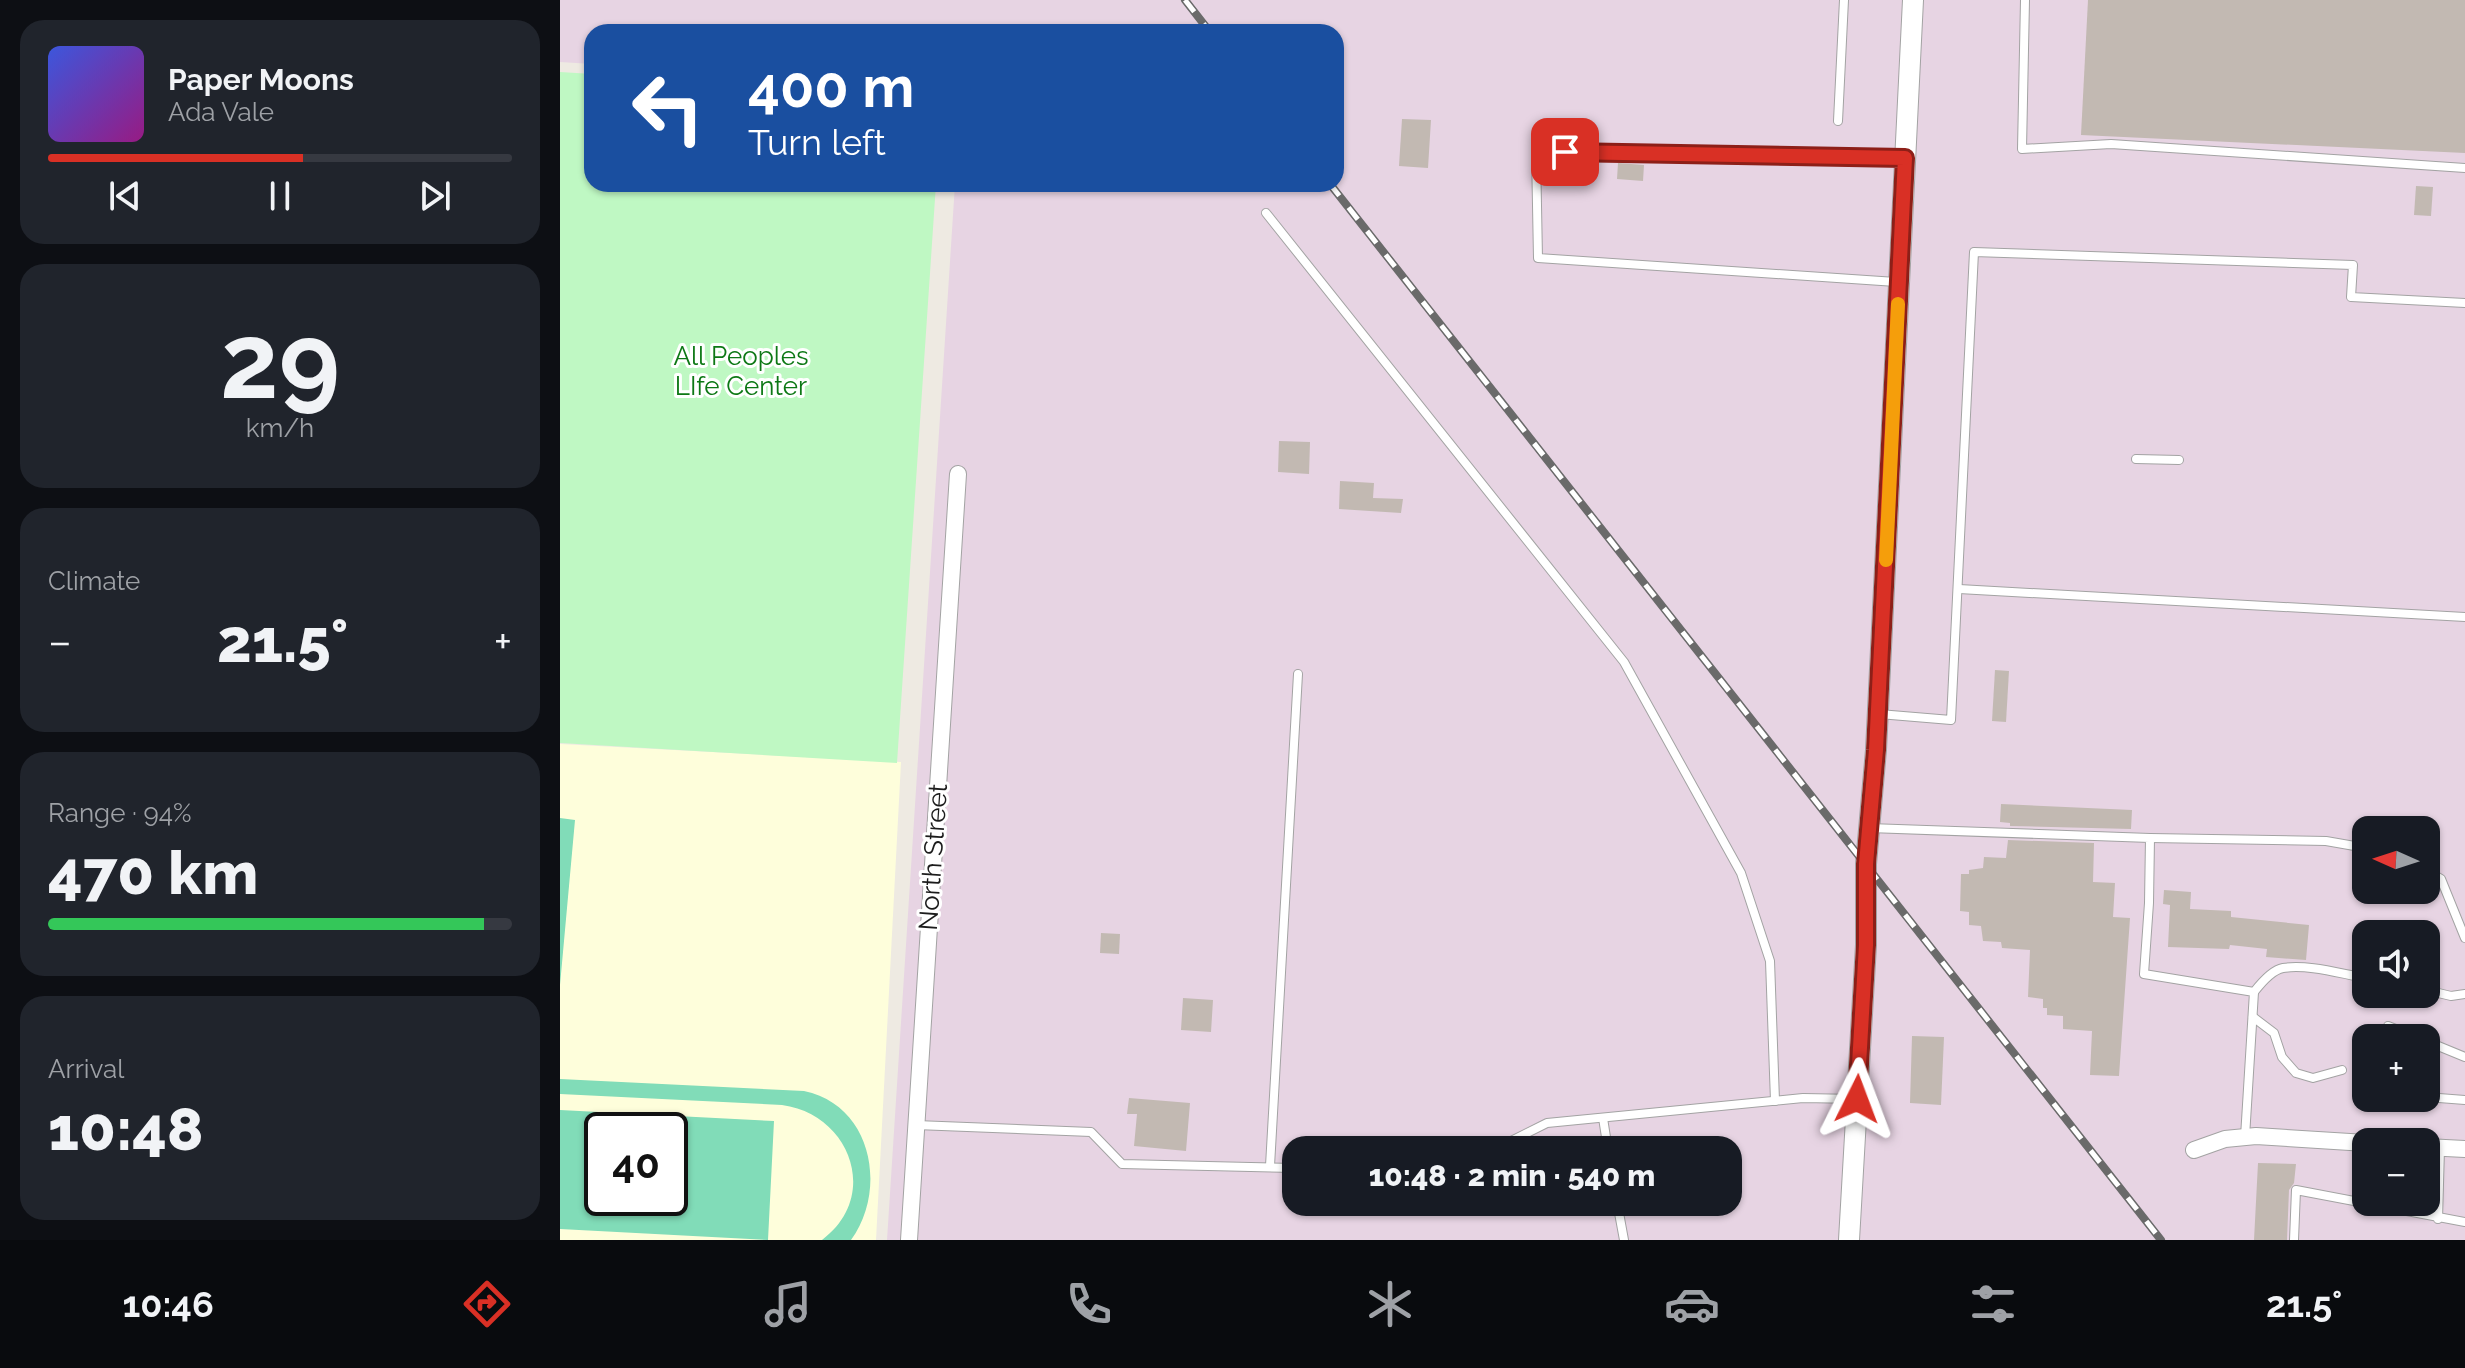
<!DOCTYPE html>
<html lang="en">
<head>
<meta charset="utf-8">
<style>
	body { margin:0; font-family:Raleway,sans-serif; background:#20242c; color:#f1f3f6; height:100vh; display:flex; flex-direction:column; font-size:30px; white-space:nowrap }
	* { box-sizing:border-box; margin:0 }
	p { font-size:26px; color:#9ea1a6 }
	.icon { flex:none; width:44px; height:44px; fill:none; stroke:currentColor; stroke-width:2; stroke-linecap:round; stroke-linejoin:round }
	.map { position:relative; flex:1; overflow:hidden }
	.details { display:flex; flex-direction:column; gap:20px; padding:20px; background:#0d0f14; width:560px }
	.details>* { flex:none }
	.hud { position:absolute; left:24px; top:24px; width:760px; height:168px; border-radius:24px; box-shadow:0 2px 6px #0004; background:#1a4fa0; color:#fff; overflow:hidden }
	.needle { width:52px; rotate:273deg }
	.controls { position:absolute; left:1792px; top:816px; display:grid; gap:16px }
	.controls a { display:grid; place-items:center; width:88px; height:88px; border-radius:16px; background:#171b24; box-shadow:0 2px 6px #0004; font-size:40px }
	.speed { position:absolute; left:24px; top:1112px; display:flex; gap:16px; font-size:40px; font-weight:700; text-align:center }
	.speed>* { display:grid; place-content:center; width:104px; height:104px; border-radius:50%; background:#171b24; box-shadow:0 2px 6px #0004; line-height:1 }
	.speed .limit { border:4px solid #111; border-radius:12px; background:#fff; color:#111 }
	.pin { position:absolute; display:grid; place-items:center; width:68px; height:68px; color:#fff; margin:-34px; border-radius:16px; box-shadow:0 4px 12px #0006 }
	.me { position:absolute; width:88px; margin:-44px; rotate:3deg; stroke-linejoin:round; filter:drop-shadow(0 0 6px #0008) }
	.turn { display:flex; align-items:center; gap:28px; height:168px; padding:0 32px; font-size:36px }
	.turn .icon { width:104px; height:104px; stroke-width:2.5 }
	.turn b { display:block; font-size:56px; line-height:68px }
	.big { font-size:60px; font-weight:800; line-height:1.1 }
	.details .card { flex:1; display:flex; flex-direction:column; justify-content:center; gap:12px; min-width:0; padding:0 28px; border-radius:24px; background:#20242c }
	.details .dial { align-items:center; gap:0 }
	.dial b { font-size:104px; line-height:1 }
	.song { display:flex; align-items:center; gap:24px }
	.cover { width:96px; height:96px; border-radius:12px; background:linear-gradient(135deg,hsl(230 70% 55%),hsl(310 70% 35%)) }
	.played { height:8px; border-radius:4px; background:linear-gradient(90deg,#d93025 55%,#363941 55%) }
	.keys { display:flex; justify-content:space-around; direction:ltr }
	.heat { display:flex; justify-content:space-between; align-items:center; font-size:44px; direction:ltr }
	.charge { height:12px; border-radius:6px; background:linear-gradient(90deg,#34c759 94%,#363941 0) }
	.trip { position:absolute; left:722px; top:1136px; width:460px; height:80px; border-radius:24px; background:#171b24; box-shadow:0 2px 6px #0004; font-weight:800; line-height:80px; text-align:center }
	.tab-bar { display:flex; height:128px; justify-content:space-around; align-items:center; background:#090b0e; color:#9ea1a6 }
	.tab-bar .icon { width:56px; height:56px }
	.tab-bar .active { color:#d93025 }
	.tab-bar b { font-size:36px; color:#f1f3f6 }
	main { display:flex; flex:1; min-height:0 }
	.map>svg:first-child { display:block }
	.industrial { fill:#e7d4e3; fill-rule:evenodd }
	.education { fill:#fefedb; fill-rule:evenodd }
	.park { fill:#bff8c3 }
	.pitch { fill:#81dcb8; fill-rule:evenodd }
	.building { fill:#c2b9b2 }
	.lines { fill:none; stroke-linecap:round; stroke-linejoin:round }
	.service-casing { stroke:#a3a3a3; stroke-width:10 }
	.minor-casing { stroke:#a3a3a3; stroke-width:18 }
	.tertiary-casing { stroke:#a3a3a3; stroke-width:22 }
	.service { stroke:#fff; stroke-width:8 }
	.minor { stroke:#fff; stroke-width:16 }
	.tertiary { stroke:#fff; stroke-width:20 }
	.rail-casing { stroke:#6a6a6a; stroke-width:8 }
	.rail { stroke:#fff; stroke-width:5; stroke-dasharray:15; stroke-linecap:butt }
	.route-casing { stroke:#8d1f18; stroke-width:20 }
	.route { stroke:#d93025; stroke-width:14 }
	.slow { stroke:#f59e0b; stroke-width:14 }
	.labels { text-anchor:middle; stroke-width:6; stroke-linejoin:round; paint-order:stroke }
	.park-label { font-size:26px; fill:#0d7815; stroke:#fff }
	.street-label { font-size:26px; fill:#1c1c1c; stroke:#fff }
</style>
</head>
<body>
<main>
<section class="details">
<div class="card">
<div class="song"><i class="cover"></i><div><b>Paper Moons</b><p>Ada Vale</p></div></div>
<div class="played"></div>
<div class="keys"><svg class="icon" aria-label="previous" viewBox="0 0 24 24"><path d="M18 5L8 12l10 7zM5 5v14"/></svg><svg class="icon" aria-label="pause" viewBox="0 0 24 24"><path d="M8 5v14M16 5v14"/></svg><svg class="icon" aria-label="next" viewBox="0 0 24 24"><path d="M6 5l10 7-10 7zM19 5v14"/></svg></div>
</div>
<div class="card dial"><b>29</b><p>km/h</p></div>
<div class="card"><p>Climate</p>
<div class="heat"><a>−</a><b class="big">21.5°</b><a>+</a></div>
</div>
<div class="card"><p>Range · 94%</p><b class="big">470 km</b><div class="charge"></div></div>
<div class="card"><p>Arrival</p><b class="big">10:48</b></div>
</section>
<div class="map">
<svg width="1905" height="1240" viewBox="0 0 1905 1240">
	<rect width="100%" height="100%" fill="#eeeae2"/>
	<!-- industrial -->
	<path class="industrial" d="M0 0H1905V1240H327L395 184H776V32H32V64L0 62ZM1806 830H1866V890H1806ZM1806 934H1866V994H1806ZM1806 1038H1866V1098H1806ZM1806 1142H1866V1202H1806ZM736 1150H1168V1202H736Z"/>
	<!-- education -->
	<path class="education" d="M0 744 341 762 316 1240H0ZM42 1130H110V1198H42Z"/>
	<!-- park -->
	<path class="park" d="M0 72 32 74V184H376L337 763 0 743Z"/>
	<!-- pitch -->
	<g class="pitch">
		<path d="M0 818 15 820 0 985Z"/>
		<path d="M0 1079 244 1091C312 1105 328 1189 291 1240H262C321 1196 290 1114 222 1105L0 1094Z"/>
		<path d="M0 1110 214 1121 208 1240 0 1229ZM42 1130H110V1198H42Z"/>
	</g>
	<!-- building -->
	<g class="building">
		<path d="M1528 0H1905V153L1521 135Z"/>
		<path d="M842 119 871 120 868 168 839 166Z"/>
		<path d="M1058 163 1084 165 1083 181 1057 179Z"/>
		<path d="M1856 186 1873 187 1871 216 1854 215Z"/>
		<path d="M719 441 750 442 749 474 718 472Z"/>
		<path d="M780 481 814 483 813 498 843 499 841 513 779 509Z"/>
		<path d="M1435 670 1449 671 1446 722 1432 721Z"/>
		<path d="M1441 804 1572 810 1571 829 1450 826V823L1440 822Z"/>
		<path d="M1448 840 1534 843 1533 882 1555 883 1553 917 1570 918 1559 1076 1530 1075 1532 1031 1503 1029V1016L1487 1015V1008H1483V999L1468 997 1470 950 1442 948 1441 942 1423 941 1421 926 1409 925V912L1400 911 1401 874H1409V870L1423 868 1424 857 1446 858Z"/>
		<path d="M1604 890 1631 892 1630 909 1671 911V917L1749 925 1746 960 1706 957 1707 949 1670 945 1669 949 1608 947 1610 905 1603 904Z"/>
		<path d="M541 933 560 934 559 954 540 953Z"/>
		<path d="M623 998 653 1000 651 1032 621 1030Z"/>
		<path d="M1352 1036 1384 1037 1381 1105 1350 1103Z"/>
		<path d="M569 1098 630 1103 626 1151 574 1146 577 1114H567Z"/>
		<path d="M1698 1163 1736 1164 1734 1183 1729 1190 1727 1240H1694Z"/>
	</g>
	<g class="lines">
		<!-- service casing -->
		<g class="service-casing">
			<g id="service">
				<path d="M1465 0 1462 149 1551 144 1905 168"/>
				<path d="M1278 121 1284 0"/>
				<path d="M706 213 1064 662 1181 873 1210 961 1215 1101"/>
				<path d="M1336 282 978 258 976 152 1344 158"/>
				<path d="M1576 459 1619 460"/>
				<path d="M1399 589 1905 617"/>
				<path d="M1319 714 1391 720 1414 252 1793 265 1791 297 1905 303"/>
				<path d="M1309 828 1590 838 1589 903 1584 974 1694 992 1685 1137"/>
				<path d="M1590 838 1766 841 1806 848"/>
				<path d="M1866 870 1881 879 1905 938"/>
				<path d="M1866 990 1891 996 1905 994"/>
				<path d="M1694 992C1701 983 1712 970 1723 968 1749 964 1781 974 1806 978"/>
				<path d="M1693 1017 1714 1033 1722 1057 1736 1073 1753 1078 1782 1070"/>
				<path d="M1828 1038V1026L1858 1038"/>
				<path d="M1866 1041 1905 1057"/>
				<path d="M1866 1097 1905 1100"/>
				<path d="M1043 1118 1048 1150"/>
				<path d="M356 1125 531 1132 562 1164 736 1168"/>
				<path d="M933 1150 987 1123 1243 1098 1297 1099"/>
				<path d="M710 1166 738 674"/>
				<path d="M1057 1202 1064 1240"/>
				<path d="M1878 1219 1880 1148"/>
				<path d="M1734 1240 1736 1190 1905 1222"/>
			</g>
		</g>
		<!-- minor casing -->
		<g class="minor-casing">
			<g id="minor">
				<path d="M1866 1147 1905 1149"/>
				<path d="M1634 1150 1665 1139 1696 1136 1806 1143"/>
				<path d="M349 1240 398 474"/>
			</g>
		</g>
		<!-- tertiary casing -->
		<g class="tertiary-casing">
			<path id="tertiary" d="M1289 1240 1306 945V864L1316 750 1353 0"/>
		</g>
		<!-- service -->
		<use href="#service" class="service"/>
		<!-- minor -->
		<use href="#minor" class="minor"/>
		<!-- tertiary -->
		<use href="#tertiary" class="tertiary"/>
		<!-- rail casing -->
		<g class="rail-casing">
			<g id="rail">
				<path d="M625 0 650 32"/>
				<path d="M770 184 1601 1240"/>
			</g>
		</g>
		<!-- rail -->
		<use href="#rail" class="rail"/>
	</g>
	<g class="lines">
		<!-- route casing -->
		<g class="route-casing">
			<path id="route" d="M1005 152 1345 158 1316 750 1306 864V945L1297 1099"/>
		</g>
		<!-- route -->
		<use href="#route" class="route"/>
		<!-- slow -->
		<path class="slow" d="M1326 560 1338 304"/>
	</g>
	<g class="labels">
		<!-- park labels -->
		<g class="park-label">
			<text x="181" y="365">All Peoples<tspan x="181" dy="30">LIfe Center</tspan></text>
		</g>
		<!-- street labels -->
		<g class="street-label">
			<text transform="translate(373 857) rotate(-86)" y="9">North Street</text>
		</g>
	</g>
</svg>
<div class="controls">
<a><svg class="needle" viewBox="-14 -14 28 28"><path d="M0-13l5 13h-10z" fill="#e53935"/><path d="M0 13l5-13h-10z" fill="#9ea1a6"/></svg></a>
<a><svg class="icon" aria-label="sound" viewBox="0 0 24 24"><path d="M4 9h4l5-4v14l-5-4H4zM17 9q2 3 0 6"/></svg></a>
<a>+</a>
<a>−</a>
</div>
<div class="speed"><div class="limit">40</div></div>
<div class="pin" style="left:1005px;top:152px;background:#d93025"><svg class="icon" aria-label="arrive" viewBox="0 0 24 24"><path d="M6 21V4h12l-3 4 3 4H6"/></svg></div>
<svg class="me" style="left:1297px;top:1099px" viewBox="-20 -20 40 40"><path d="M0-17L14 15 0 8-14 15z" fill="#d93025" stroke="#fff" stroke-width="4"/></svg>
<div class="trip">10:48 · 2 min · 540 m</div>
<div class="hud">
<div class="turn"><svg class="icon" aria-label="left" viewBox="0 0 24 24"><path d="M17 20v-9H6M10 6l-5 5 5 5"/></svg><div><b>400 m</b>Turn left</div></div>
</div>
</div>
</main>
<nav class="tab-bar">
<b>10:46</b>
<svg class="icon active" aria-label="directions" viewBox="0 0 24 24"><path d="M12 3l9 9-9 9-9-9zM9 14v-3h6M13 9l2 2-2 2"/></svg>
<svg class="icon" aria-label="music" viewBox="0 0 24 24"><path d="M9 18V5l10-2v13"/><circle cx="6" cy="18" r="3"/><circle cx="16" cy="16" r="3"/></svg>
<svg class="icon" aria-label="phone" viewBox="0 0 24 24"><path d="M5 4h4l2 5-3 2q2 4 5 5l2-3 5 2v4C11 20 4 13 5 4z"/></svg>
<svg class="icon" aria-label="climate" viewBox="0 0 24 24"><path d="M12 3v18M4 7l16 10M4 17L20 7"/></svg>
<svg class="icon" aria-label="car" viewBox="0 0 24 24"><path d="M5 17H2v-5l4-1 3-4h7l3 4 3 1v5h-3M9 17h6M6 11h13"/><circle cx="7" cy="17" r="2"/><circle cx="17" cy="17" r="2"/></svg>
<svg class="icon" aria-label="filters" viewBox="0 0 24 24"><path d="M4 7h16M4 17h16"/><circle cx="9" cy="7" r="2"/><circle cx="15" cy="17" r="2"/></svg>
<b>21.5°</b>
</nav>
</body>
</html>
